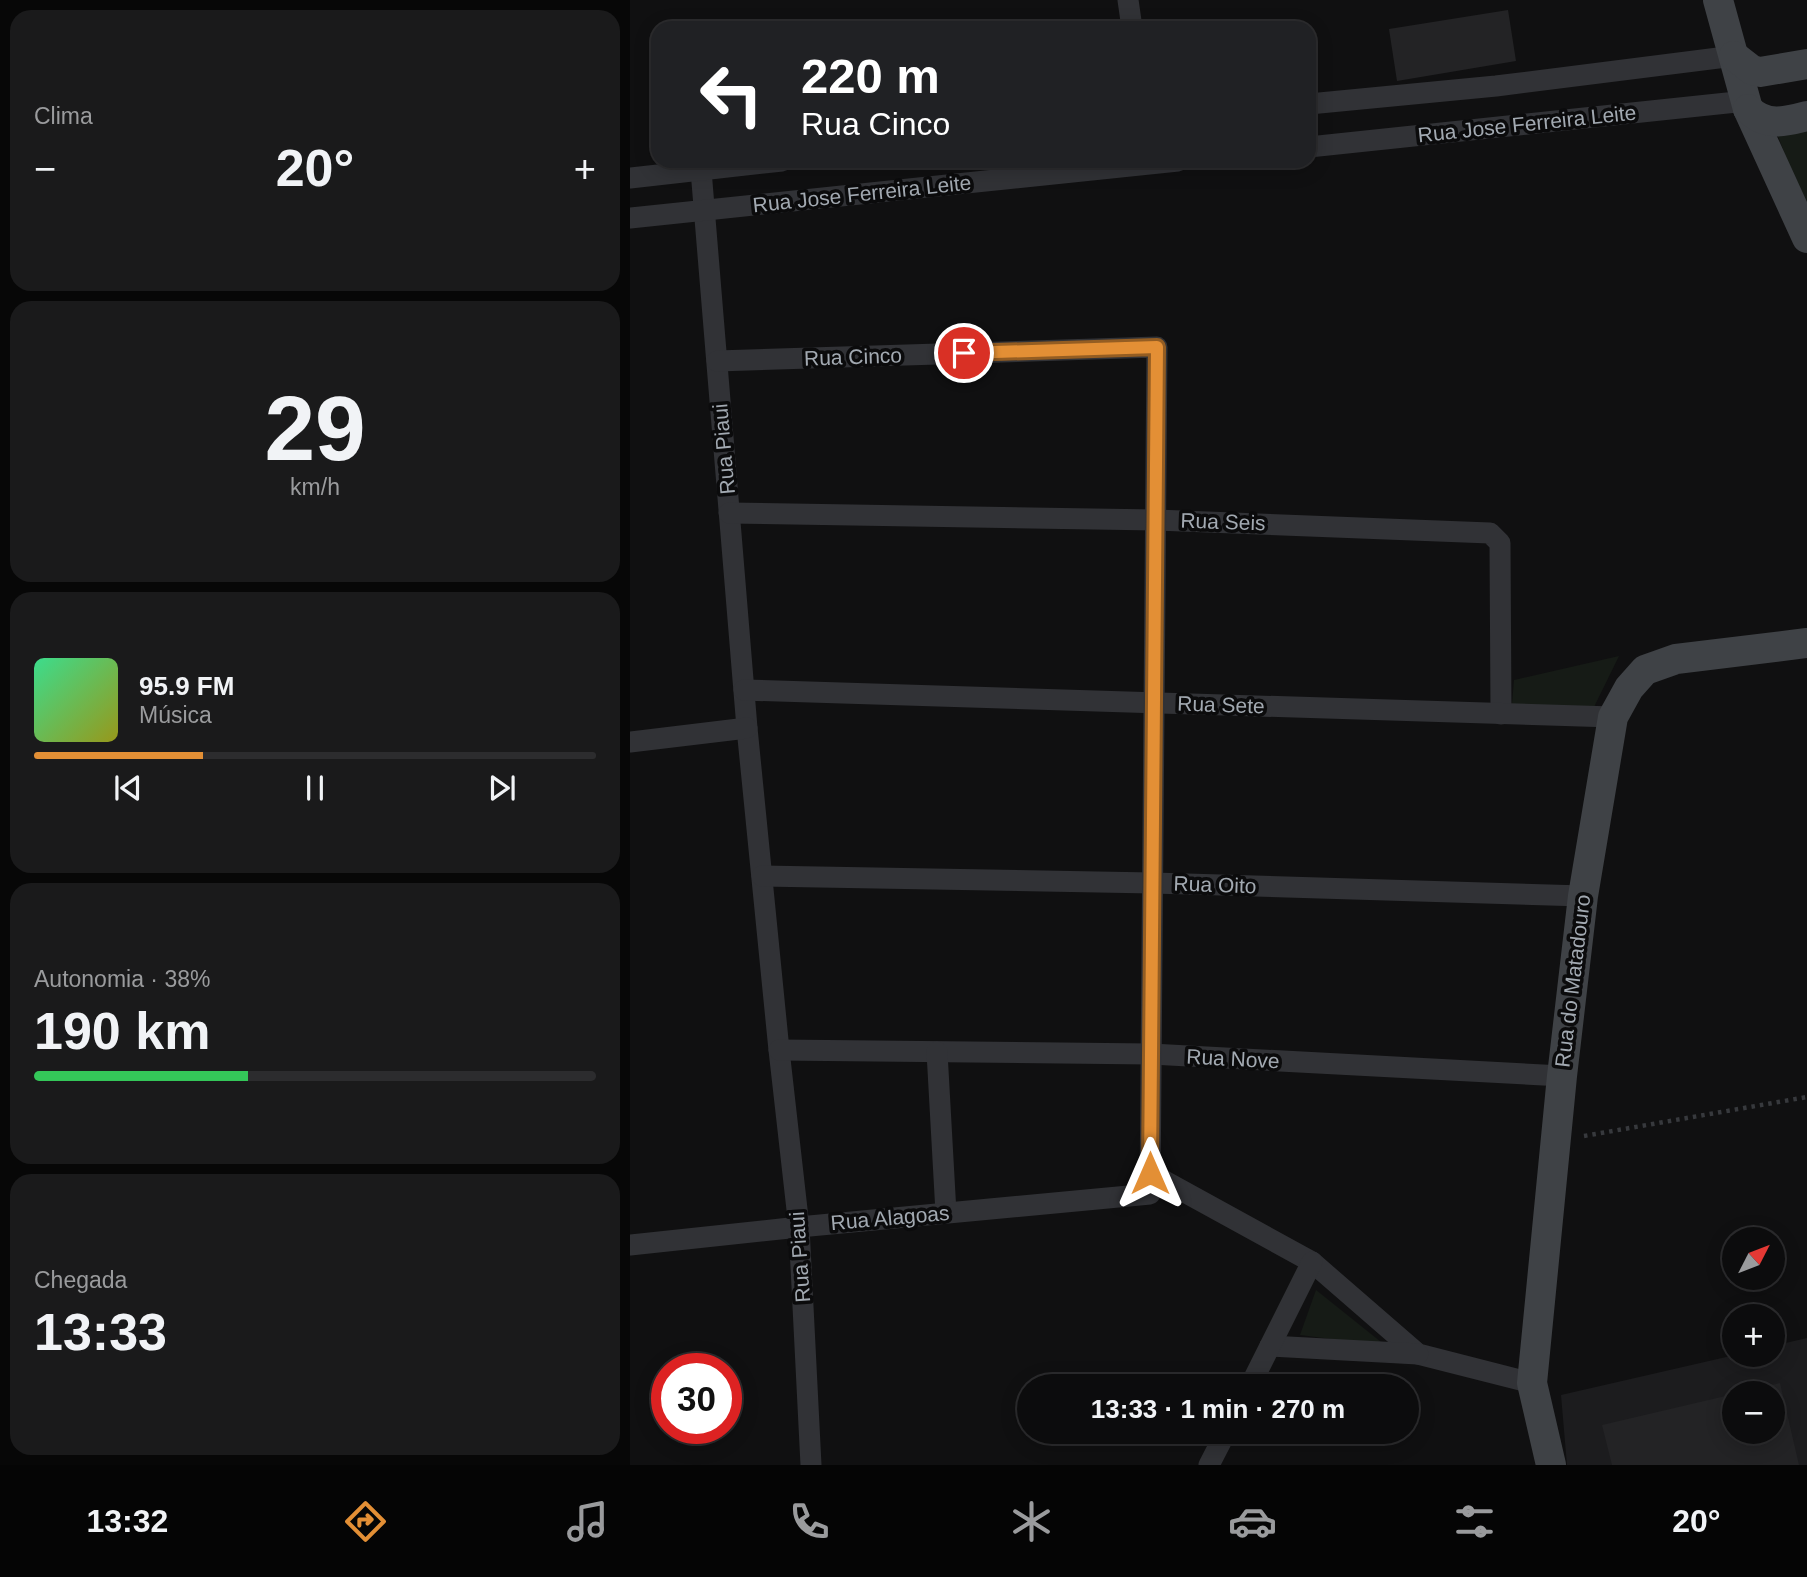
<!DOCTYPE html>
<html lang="pt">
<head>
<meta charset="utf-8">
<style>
	body { margin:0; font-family:Arial,sans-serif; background:#1a1a1b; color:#f1f3f6; height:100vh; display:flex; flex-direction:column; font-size:26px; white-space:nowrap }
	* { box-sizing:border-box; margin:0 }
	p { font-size:23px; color:#9a9b9d }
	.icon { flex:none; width:38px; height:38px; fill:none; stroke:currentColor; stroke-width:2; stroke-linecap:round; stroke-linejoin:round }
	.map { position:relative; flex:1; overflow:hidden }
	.details { display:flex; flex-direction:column; gap:10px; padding:10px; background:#070707; width:630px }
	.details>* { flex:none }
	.banner { position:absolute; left:21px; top:21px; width:665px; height:147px; border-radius:21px; box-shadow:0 4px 18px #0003,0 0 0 2px #2c2c2e; background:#202124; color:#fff; overflow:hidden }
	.needle { width:46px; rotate:48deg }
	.buttons { position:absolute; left:1092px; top:1227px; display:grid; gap:14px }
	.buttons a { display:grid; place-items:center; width:63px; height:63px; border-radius:50%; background:#0c0c0d; box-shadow:0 4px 18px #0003,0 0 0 2px #2c2c2e; font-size:35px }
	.speed { position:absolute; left:21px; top:1353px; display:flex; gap:14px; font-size:35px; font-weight:700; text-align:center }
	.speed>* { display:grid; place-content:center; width:91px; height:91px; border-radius:50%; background:#0c0c0d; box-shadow:0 4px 18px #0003,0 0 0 2px #2c2c2e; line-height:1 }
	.speed .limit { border:10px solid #d22; background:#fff; color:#111 }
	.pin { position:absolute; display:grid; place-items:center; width:60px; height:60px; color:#fff; margin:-30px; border:4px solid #fff; border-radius:50%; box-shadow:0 2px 7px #0007 }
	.me { position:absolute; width:77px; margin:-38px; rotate:0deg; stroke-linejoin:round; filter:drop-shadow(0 0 5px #0008) }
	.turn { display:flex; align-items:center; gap:24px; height:147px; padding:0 35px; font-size:32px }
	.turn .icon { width:91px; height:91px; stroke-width:2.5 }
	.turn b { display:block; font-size:49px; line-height:60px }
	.big { font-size:52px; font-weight:700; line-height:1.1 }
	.details .widget { flex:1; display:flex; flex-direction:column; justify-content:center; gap:10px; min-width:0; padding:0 24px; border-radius:21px; background:#1a1a1b }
	.details .dial { align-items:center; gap:0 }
	.dial b { font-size:91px; line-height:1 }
	.song { display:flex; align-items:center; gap:21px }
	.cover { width:84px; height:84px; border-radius:10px; background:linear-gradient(135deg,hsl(150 70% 55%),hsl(60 70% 35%)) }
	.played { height:7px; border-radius:4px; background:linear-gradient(90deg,#e38f35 30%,#2c2c2e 30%) }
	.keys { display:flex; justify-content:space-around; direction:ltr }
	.heat { display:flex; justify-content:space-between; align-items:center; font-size:38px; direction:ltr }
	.charge { height:10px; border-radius:5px; background:linear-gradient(90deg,#34c759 38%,#2c2c2e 0) }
	.trip { position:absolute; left:387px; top:1374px; width:402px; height:70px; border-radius:35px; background:#0c0c0d; box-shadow:0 4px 18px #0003,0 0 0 2px #2c2c2e; font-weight:700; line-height:70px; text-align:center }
	.menu { display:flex; height:112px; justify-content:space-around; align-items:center; background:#050505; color:#9a9b9d }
	.menu .icon { width:49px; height:49px }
	.menu .selected { color:#e38f35 }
	.menu b { font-size:32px; color:#f1f3f6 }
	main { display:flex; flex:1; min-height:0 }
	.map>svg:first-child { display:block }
	.built { fill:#1c1c1e; fill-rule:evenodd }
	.green { fill:#161b16 }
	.building { fill:#232325 }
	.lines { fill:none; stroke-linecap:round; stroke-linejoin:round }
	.path { stroke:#37393d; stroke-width:4.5; stroke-dasharray:3.5 5; stroke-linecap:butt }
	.street { stroke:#313236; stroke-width:21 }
	.secondary { stroke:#3f4246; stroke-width:30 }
	.route-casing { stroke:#945d22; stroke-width:18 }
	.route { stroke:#e38f35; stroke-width:12 }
	.labels { text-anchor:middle; stroke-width:7; stroke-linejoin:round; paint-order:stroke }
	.street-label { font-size:21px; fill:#a2a9b1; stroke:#0b0b0c }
</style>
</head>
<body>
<main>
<section class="details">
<div class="widget"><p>Clima</p>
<div class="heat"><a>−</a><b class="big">20°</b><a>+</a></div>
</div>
<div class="widget dial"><b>29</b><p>km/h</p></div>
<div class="widget">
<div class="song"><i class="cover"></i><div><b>95.9 FM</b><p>Música</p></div></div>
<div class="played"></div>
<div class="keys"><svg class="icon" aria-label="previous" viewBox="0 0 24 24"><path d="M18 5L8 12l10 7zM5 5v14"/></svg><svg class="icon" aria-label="pause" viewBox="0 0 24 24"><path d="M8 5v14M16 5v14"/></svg><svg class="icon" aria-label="next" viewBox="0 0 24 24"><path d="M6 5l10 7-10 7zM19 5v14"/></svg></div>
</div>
<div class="widget"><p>Autonomia · 38%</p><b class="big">190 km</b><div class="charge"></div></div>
<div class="widget"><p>Chegada</p><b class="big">13:33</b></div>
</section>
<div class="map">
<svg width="1177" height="1465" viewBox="0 0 1177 1465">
	<rect width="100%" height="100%" fill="#101011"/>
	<!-- built -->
	<path class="built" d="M1177 1338V1465H937L931 1395 1105 1355 1143 1354V1346ZM1104 1393H1143V1432H1104Z"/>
	<!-- green -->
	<g class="green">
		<path d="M1177 126V210L1147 134Z"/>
		<path d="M989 656 964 707 882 704 884 680Z"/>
		<path d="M686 1290 756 1346 670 1335Z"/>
	</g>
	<!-- building -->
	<g class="building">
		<path d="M878 10 886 61 767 81 759 29Z"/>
		<path d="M1150 1383 1169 1465H982L972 1425 1104 1394V1432H1143V1393L1113 1392Z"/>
	</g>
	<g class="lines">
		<!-- path -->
		<path class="path" d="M954 1136 1177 1097"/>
		<!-- street -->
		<g class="street">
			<path d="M498 0 502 28"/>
			<path d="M679 104 866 86 1104 56"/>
			<path d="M679 147 1116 101"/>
			<path d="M71 170 117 728 149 1050 169 1227 181 1465"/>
			<path d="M0 178 152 161"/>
			<path d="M0 218 548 161"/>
			<path d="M99 513 526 520 860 533 870 543 871 714"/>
			<path d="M114 690 983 717"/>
			<path d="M0 742 117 728"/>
			<path d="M132 876 523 883 953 896"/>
			<path d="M149 1050 521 1054 932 1076"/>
			<path d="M307 1052 316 1213"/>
			<path d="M520 1173 682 1262 788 1354 902 1383"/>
			<path d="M0 1245 169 1227 520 1194 527 347 87 361"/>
			<path d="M640 1346 788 1354"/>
			<path d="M620 1386 682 1262"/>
			<path d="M579 1465 596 1432"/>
		</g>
		<!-- secondary -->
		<g class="secondary">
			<path d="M1088 0 1118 109 1177 238"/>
			<path d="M1104 56 1122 70 1130 72 1177 64"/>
			<path d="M1118 109C1136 127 1155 122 1177 116"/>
			<path d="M921 1465 902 1383 932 1076 953 896 983 717 999 688 1015 670 1046 659 1177 643"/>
		</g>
	</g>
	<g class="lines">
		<!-- route casing -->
		<g class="route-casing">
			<path id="route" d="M334 353 527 347 520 1173"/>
		</g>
		<!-- route -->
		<use href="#route" class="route"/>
	</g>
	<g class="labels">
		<!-- street labels -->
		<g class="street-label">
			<text transform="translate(897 124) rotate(-6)" y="7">Rua Jose Ferreira Leite</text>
			<text transform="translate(232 194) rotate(-6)" y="7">Rua Jose Ferreira Leite</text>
			<text transform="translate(223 357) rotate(-2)" y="7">Rua Cinco</text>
			<text transform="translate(94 449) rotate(-95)" y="7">Rua Piaui</text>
			<text transform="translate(593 522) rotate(2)" y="7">Rua Seis</text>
			<text transform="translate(591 705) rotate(2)" y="7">Rua Sete</text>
			<text transform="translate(585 885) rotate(2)" y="7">Rua Oito</text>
			<text transform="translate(943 981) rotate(-83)" y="7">Rua do Matadouro</text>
			<text transform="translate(603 1059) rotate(3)" y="7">Rua Nove</text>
			<text transform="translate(260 1218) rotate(-5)" y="7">Rua Alagoas</text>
			<text transform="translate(170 1257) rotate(-94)" y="7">Rua Piaui</text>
		</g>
	</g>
</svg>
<div class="buttons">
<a><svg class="needle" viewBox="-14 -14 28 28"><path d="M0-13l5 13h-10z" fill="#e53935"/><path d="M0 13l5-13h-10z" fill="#9a9b9d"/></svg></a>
<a>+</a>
<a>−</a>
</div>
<div class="speed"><div class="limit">30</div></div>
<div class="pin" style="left:334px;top:353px;background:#d93025"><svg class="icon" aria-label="arrive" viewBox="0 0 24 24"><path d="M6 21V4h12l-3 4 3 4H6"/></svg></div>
<svg class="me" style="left:520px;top:1173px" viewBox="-20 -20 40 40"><path d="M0-17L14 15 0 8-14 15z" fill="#e38f35" stroke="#fff" stroke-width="4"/></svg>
<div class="trip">13:33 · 1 min · 270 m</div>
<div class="banner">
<div class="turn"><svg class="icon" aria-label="left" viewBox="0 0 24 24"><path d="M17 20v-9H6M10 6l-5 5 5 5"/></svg><div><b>220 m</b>Rua Cinco</div></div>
</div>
</div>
</main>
<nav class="menu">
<b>13:32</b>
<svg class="icon selected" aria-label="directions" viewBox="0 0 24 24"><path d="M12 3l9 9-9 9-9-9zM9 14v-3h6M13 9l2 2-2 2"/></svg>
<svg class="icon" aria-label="music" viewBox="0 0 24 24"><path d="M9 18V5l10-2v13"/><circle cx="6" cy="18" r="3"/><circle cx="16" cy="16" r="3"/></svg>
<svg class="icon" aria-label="phone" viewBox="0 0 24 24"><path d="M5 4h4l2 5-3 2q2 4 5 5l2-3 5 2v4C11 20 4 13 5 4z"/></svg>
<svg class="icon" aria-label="climate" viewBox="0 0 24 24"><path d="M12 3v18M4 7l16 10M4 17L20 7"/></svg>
<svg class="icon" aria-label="car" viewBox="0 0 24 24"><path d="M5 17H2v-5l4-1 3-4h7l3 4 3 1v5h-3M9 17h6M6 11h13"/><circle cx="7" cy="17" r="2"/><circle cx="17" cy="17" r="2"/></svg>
<svg class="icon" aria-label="filters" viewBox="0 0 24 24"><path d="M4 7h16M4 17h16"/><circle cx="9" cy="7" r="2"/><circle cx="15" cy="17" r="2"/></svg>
<b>20°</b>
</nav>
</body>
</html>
